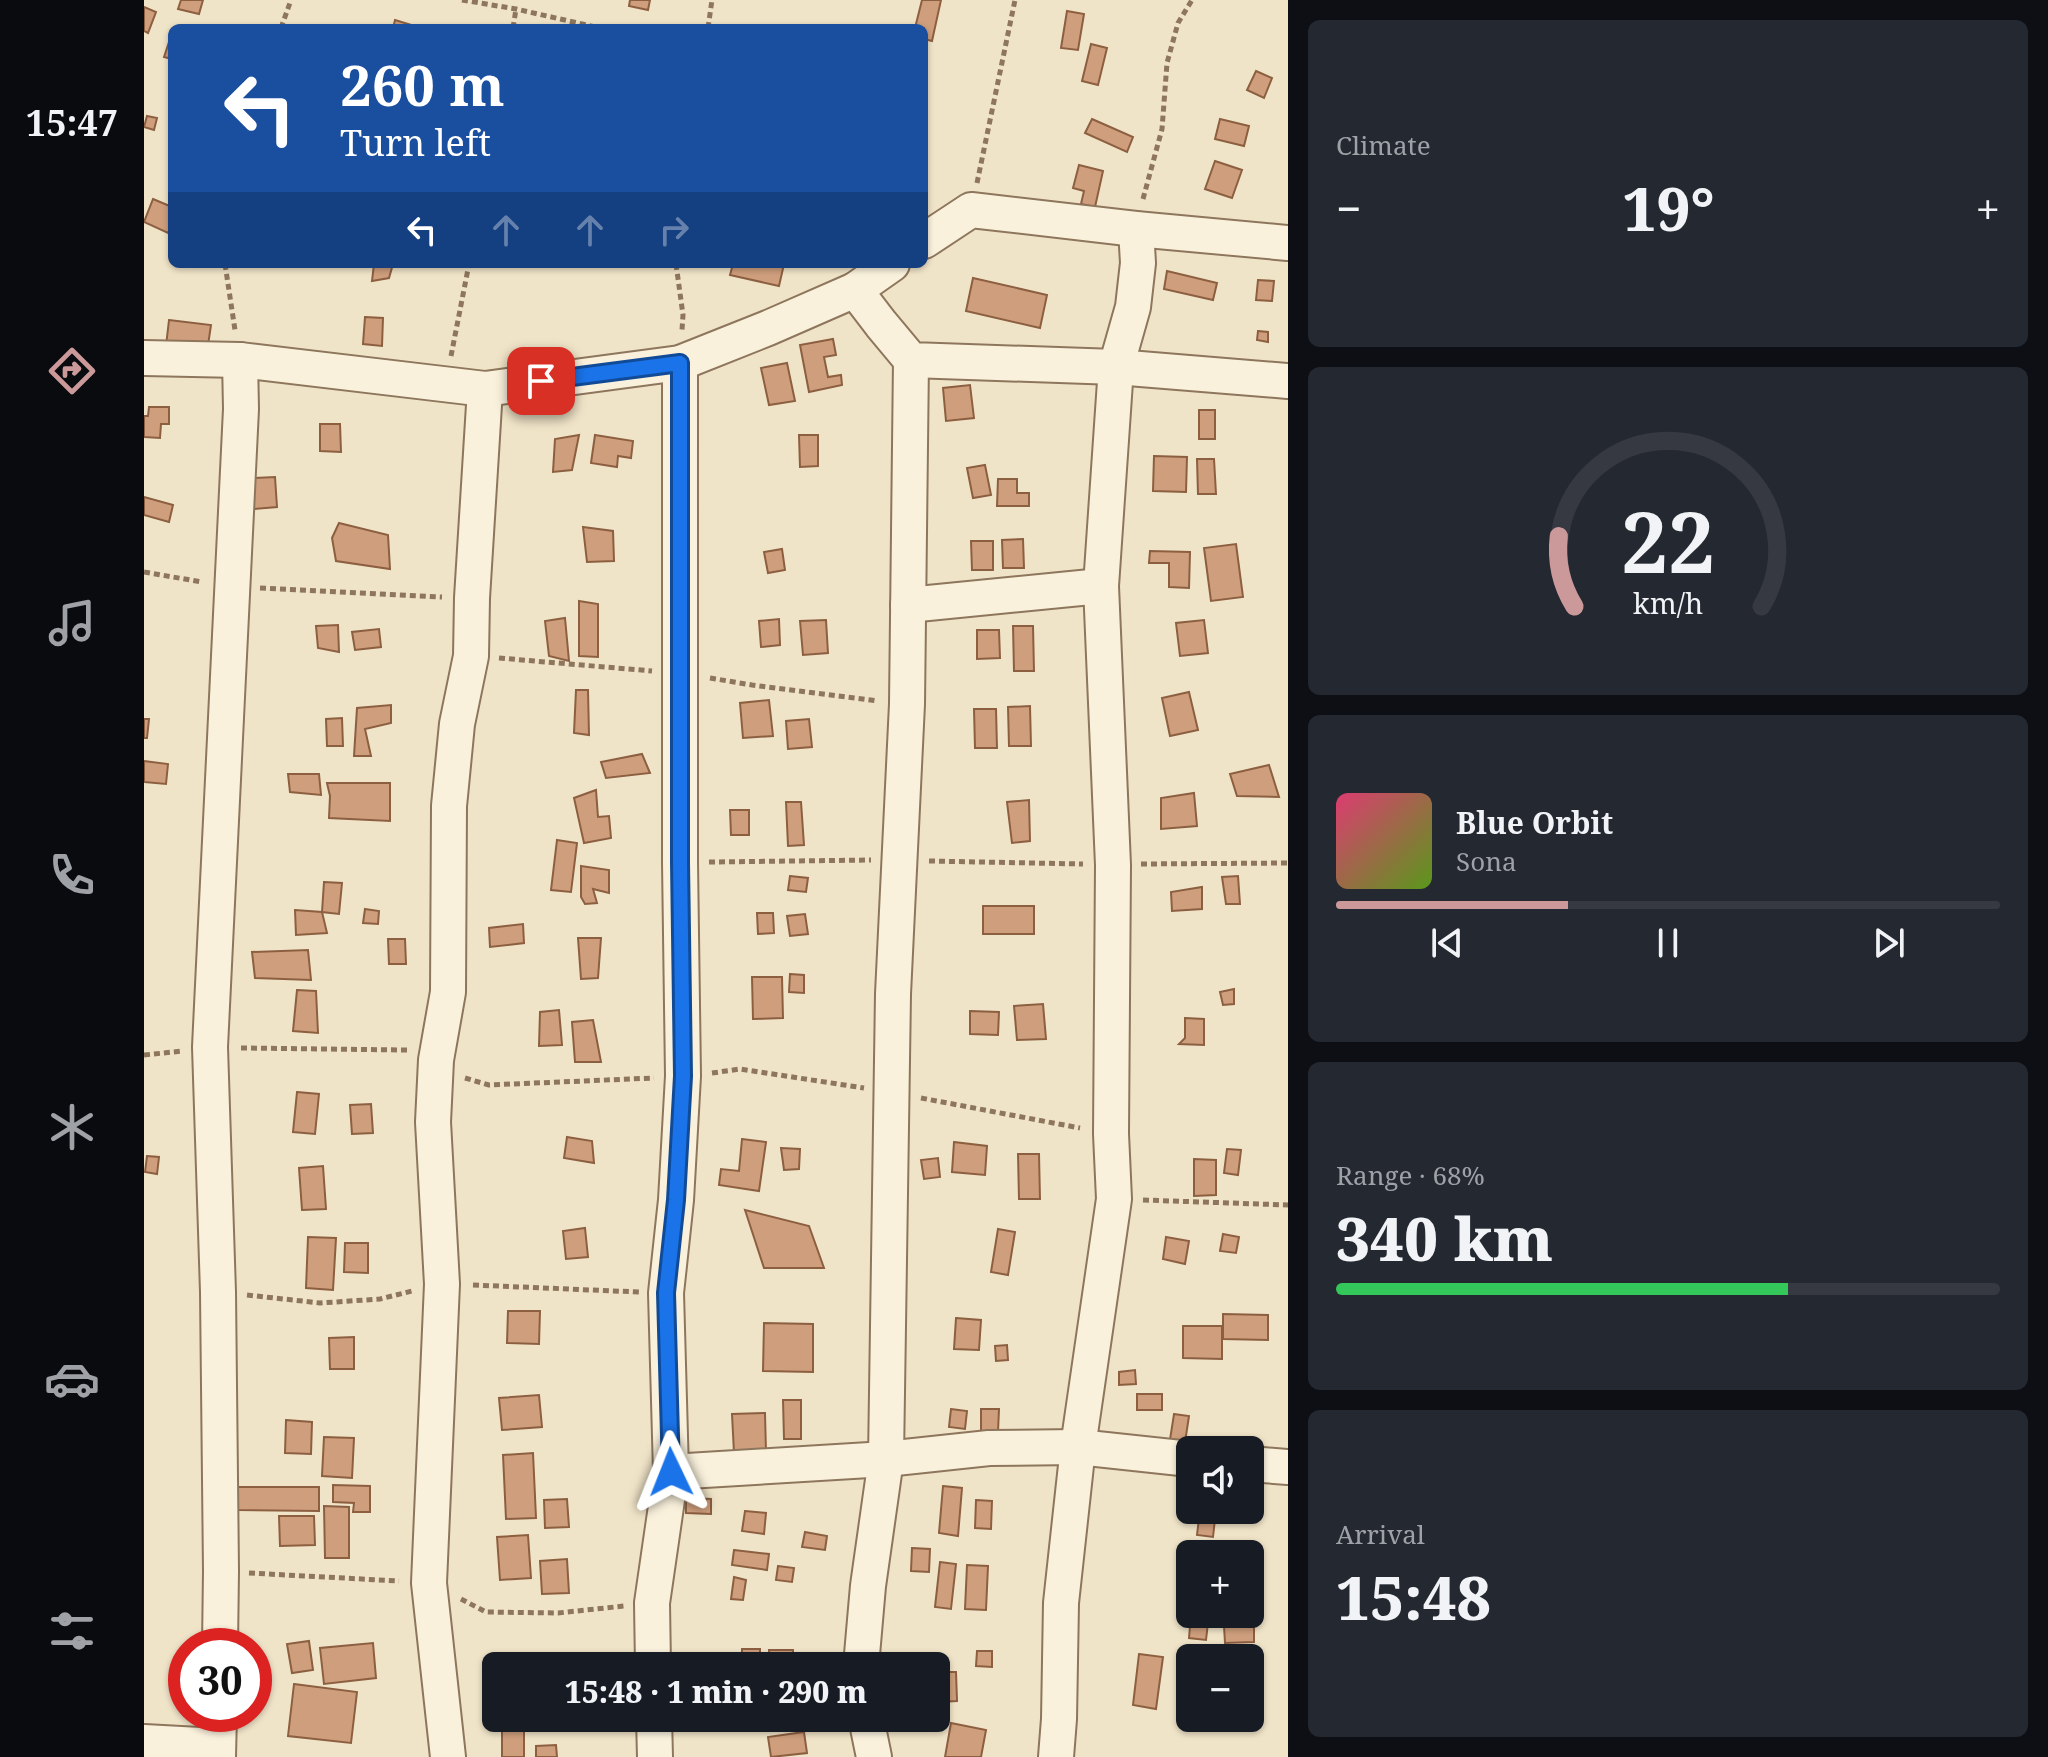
<!DOCTYPE html>
<html lang="en">
<head>
<meta charset="utf-8">
<style>
	body { margin:0; font-family:"Noto Serif",serif; background:#242831; color:#f1f3f6; height:100vh; display:flex; flex-direction:column; font-size:30px; white-space:nowrap }
	* { box-sizing:border-box; margin:0 }
	p { font-size:26px; color:#9ea1a6 }
	.icon { flex:none; width:44px; height:44px; fill:none; stroke:currentColor; stroke-width:2; stroke-linecap:round; stroke-linejoin:round }
	.map { position:relative; flex:1; overflow:hidden }
	.sheet { display:flex; flex-direction:column; gap:20px; padding:20px; background:#0d0f14; width:760px }
	.sheet>* { flex:none }
	.guide { position:absolute; left:24px; top:24px; width:760px; height:244px; border-radius:12px; box-shadow:0 2px 6px #0004; background:#1a4fa0; color:#fff; overflow:hidden }
	.fabs { position:absolute; left:1032px; top:1436px; display:grid; gap:16px }
	.fabs a { display:grid; place-items:center; width:88px; height:88px; border-radius:12px; background:#171b24; box-shadow:0 2px 6px #0004; font-size:40px }
	.speed { position:absolute; left:24px; top:1628px; display:flex; gap:16px; font-size:40px; font-weight:700; text-align:center }
	.speed>* { display:grid; place-content:center; width:104px; height:104px; border-radius:50%; background:#171b24; box-shadow:0 2px 6px #0004; line-height:1 }
	.speed .limit { border:12px solid #d22; background:#fff; color:#111 }
	.pin { position:absolute; display:grid; place-items:center; width:68px; height:68px; color:#fff; margin:-34px; border-radius:16px; box-shadow:0 4px 12px #0006 }
	.me { position:absolute; width:88px; margin:-44px; rotate:358deg; stroke-linejoin:round; filter:drop-shadow(0 0 6px #0008) }
	.turn { display:flex; align-items:center; gap:28px; height:168px; padding:0 40px; font-size:36px }
	.turn .icon { width:104px; height:104px; stroke-width:2.5 }
	.turn b { display:block; font-size:56px; line-height:68px }
	.lanes { display:flex; align-items:center; height:76px; padding:0 40px; background:#0003; justify-content:center; gap:40px; direction:ltr }
	.lanes .off { opacity:.35 }
	.big { font-size:60px; font-weight:800; line-height:1.1 }
	.sheet .tile { flex:1; display:flex; flex-direction:column; justify-content:center; gap:12px; min-width:0; padding:0 28px; border-radius:12px; background:#242831 }
	.sheet .dial { align-items:center; gap:0 }
	.dial svg { height:208px; overflow:visible; fill:none; stroke:#363941; stroke-width:7; stroke-linecap:round; text-anchor:middle }
	.dial text { fill:#f1f3f6; stroke:none }
	.song { display:flex; align-items:center; gap:24px }
	.cover { width:96px; height:96px; border-radius:12px; background:linear-gradient(135deg,hsl(340 70% 55%),hsl(90 70% 35%)) }
	.played { height:8px; border-radius:4px; background:linear-gradient(90deg,#cc999b 35%,#363941 35%) }
	.keys { display:flex; justify-content:space-around; direction:ltr }
	.heat { display:flex; justify-content:space-between; align-items:center; font-size:44px; direction:ltr }
	.charge { height:12px; border-radius:6px; background:linear-gradient(90deg,#34c759 68%,#363941 0) }
	.trip { position:absolute; left:338px; top:1652px; width:468px; height:80px; border-radius:12px; background:#171b24; box-shadow:0 2px 6px #0004; font-weight:800; line-height:80px; text-align:center }
	main { display:flex; flex:1; min-height:0 }
	.tabs { display:flex; flex-direction:column; width:144px; justify-content:space-around; align-items:center; background:#090b0e; color:#9ea1a6 }
	.tabs .icon { width:56px; height:56px }
	.tabs .active { color:#cc999b }
	.tabs b { font-size:36px; color:#f1f3f6 }
	.map>svg:first-child { display:block }
	.building { fill:#cf9f7d; stroke:#8d5f41; stroke-width:2 }
	.lines { fill:none; stroke-linecap:round; stroke-linejoin:round }
	.minor-casing { stroke:#8d765c; stroke-width:38 }
	.path { stroke:#8d765c; stroke-width:5; stroke-dasharray:6 4; stroke-linecap:butt }
	.minor { stroke:#faf1dc; stroke-width:34 }
	.route-casing { stroke:#114b97; stroke-width:20 }
	.route { stroke:#1a73e8; stroke-width:14 }
</style>
</head>
<body>
<main>
<nav class="tabs">
<b>15:47</b>
<svg class="icon active" aria-label="directions" viewBox="0 0 24 24"><path d="M12 3l9 9-9 9-9-9zM9 14v-3h6M13 9l2 2-2 2"/></svg>
<svg class="icon" aria-label="music" viewBox="0 0 24 24"><path d="M9 18V5l10-2v13"/><circle cx="6" cy="18" r="3"/><circle cx="16" cy="16" r="3"/></svg>
<svg class="icon" aria-label="phone" viewBox="0 0 24 24"><path d="M5 4h4l2 5-3 2q2 4 5 5l2-3 5 2v4C11 20 4 13 5 4z"/></svg>
<svg class="icon" aria-label="climate" viewBox="0 0 24 24"><path d="M12 3v18M4 7l16 10M4 17L20 7"/></svg>
<svg class="icon" aria-label="car" viewBox="0 0 24 24"><path d="M5 17H2v-5l4-1 3-4h7l3 4 3 1v5h-3M9 17h6M6 11h13"/><circle cx="7" cy="17" r="2"/><circle cx="17" cy="17" r="2"/></svg>
<svg class="icon" aria-label="filters" viewBox="0 0 24 24"><path d="M4 7h16M4 17h16"/><circle cx="9" cy="7" r="2"/><circle cx="15" cy="17" r="2"/></svg>
</nav>
<div class="map">
<svg width="1144" height="1757" viewBox="0 0 1144 1757">
	<rect width="100%" height="100%" fill="#f0e4c8"/>
	<!-- building -->
	<g class="building">
		<path d="M37 0H59L55 14 34 9Z"/>
		<path d="M486 0H506L504 10 485 6Z"/>
		<path d="M778 0H797L788 41 780 39V28H771Z"/>
		<path d="M0 7 12 12 4 33 0 31Z"/>
		<path d="M923 11 940 14 934 50 917 48Z"/>
		<path d="M251 20 271 26 270 28H249Z"/>
		<path d="M28 33V59L20 57Z"/>
		<path d="M947 44 963 48 954 85 938 81Z"/>
		<path d="M1112 71 1128 78 1120 98 1103 90Z"/>
		<path d="M3 116 13 118 10 130 0 127Z"/>
		<path d="M948 119 989 137 983 152 941 133Z"/>
		<path d="M1076 119 1105 126 1100 146 1071 139Z"/>
		<path d="M1071 161 1098 170 1088 198 1061 189Z"/>
		<path d="M935 165 959 171 951 207 937 204 940 191 929 188Z"/>
		<path d="M9 199 28 207V224L24 233 0 222Z"/>
		<path d="M230 264H249L245 278 228 281Z"/>
		<path d="M589 264H640L635 286 586 275Z"/>
		<path d="M1023 271 1073 283 1069 300 1020 289Z"/>
		<path d="M829 278 903 295 896 328 822 311Z"/>
		<path d="M1114 280 1130 281 1128 301 1112 300Z"/>
		<path d="M221 317 239 318 238 346 219 344Z"/>
		<path d="M25 320 67 325 63 352 22 346Z"/>
		<path d="M1114 331 1124 332V342L1113 340Z"/>
		<path d="M689 339 692 355 680 357 684 377 697 375 698 385 665 392 656 345Z"/>
		<path d="M643 363 651 401 625 405 617 368Z"/>
		<path d="M826 385 830 418 802 421 799 388Z"/>
		<path d="M5 407H25V424H17L16 438 0 437V416H4Z"/>
		<rect x="1055" y="410" width="16" height="29"/>
		<path d="M176 424H196L197 452 176 451Z"/>
		<path d="M435 435 428 470 409 472 411 439Z"/>
		<path d="M451 435 489 441 487 458 474 456 473 467 447 463Z"/>
		<path d="M655 435H674V466L656 467Z"/>
		<path d="M1010 456 1043 457 1042 492 1009 491Z"/>
		<path d="M1053 459H1070L1072 494H1054Z"/>
		<path d="M841 465 847 495 829 498 823 468Z"/>
		<path d="M131 477 133 507 110 509 108 478Z"/>
		<path d="M854 479H873V493H885V506H853Z"/>
		<path d="M0 497 29 505 25 522 0 515Z"/>
		<path d="M195 523 244 535 246 569 192 561 188 538Z"/>
		<path d="M439 527 469 531 470 561 443 562Z"/>
		<path d="M879 539 880 568H859L858 540Z"/>
		<path d="M827 541H849V570H828Z"/>
		<path d="M1092 544 1099 597 1067 601 1060 548Z"/>
		<path d="M638 549 641 570 624 573 620 552Z"/>
		<path d="M1006 551 1046 552 1045 588 1025 587V563H1005Z"/>
		<path d="M435 601 454 604V657L435 656Z"/>
		<path d="M421 618 425 661 405 656 401 621Z"/>
		<path d="M635 619 636 645 617 647 615 621Z"/>
		<path d="M682 620 684 653 659 655 656 621Z"/>
		<path d="M1060 620 1064 653 1036 656 1032 623Z"/>
		<path d="M194 625 195 652 174 648 172 626Z"/>
		<path d="M869 626H889L890 671H870Z"/>
		<path d="M235 629 237 647 211 650 208 632Z"/>
		<path d="M833 630H855L856 658 833 659Z"/>
		<path d="M432 690H444L445 735 430 733Z"/>
		<path d="M1045 692 1054 730 1026 736 1018 698Z"/>
		<path d="M625 700 629 736 599 738 596 703Z"/>
		<path d="M247 705V723L221 729 227 756H210L213 708Z"/>
		<path d="M886 706 887 746H865L864 707Z"/>
		<path d="M830 709H852L853 748H831Z"/>
		<path d="M198 718 199 746H183L182 719Z"/>
		<path d="M0 719H5L3 738H0Z"/>
		<path d="M665 719 668 747 644 749 642 721Z"/>
		<path d="M498 754 506 773 462 778 457 762Z"/>
		<path d="M0 761 24 764 22 784 0 782Z"/>
		<path d="M1125 765 1135 797 1093 796 1086 774Z"/>
		<path d="M144 774H175L177 795 146 792Z"/>
		<path d="M183 783H246V821L185 818 186 796Z"/>
		<path d="M452 790 454 817 465 816 467 838 440 843 430 798Z"/>
		<path d="M1050 793 1053 826 1017 829V798Z"/>
		<path d="M885 800 886 841 868 843 863 802Z"/>
		<path d="M642 802H657L660 845 644 846Z"/>
		<path d="M586 810H605V835H587Z"/>
		<path d="M413 840 433 843 427 892 407 890Z"/>
		<path d="M437 866 465 870V893L449 889 453 903 441 904 437 897Z"/>
		<path d="M646 876 664 878 662 892 644 890Z"/>
		<path d="M1094 876 1096 904H1082L1078 877Z"/>
		<path d="M180 882 198 883 195 914 178 912Z"/>
		<path d="M1058 887V909L1028 911 1027 892Z"/>
		<rect x="839" y="906" width="51" height="28"/>
		<path d="M221 909 235 911 234 924 219 923Z"/>
		<path d="M151 910 178 912 183 933 152 935Z"/>
		<path d="M613 913H629L630 933 614 934Z"/>
		<path d="M661 914 664 934 646 936 643 916Z"/>
		<path d="M379 924 380 943 346 947 345 928Z"/>
		<path d="M434 938H457L454 978 437 979Z"/>
		<path d="M244 939H261L262 964H245Z"/>
		<path d="M164 950 167 980 111 978 108 952Z"/>
		<path d="M646 974 660 975V993L645 992Z"/>
		<path d="M608 977H638L639 1018 609 1019Z"/>
		<path d="M1090 989V1004L1079 1005 1076 992Z"/>
		<path d="M153 990 172 991 174 1033 149 1031Z"/>
		<path d="M899 1004 902 1039 873 1040 870 1006Z"/>
		<path d="M415 1010 418 1045 395 1046 396 1012Z"/>
		<path d="M826 1011 855 1012 854 1035 826 1034Z"/>
		<path d="M1041 1018 1060 1019V1045L1035 1044 1041 1038Z"/>
		<path d="M449 1020 457 1062H431L428 1022Z"/>
		<path d="M153 1092 175 1094 171 1134 149 1132Z"/>
		<path d="M227 1104 229 1133 208 1134 206 1105Z"/>
		<path d="M423 1137 448 1141 450 1163 420 1158Z"/>
		<path d="M598 1139 622 1142 615 1191 575 1185 577 1169 595 1171Z"/>
		<path d="M810 1142 843 1146 841 1175 808 1172Z"/>
		<path d="M637 1148 656 1149 655 1169 640 1170Z"/>
		<path d="M1083 1149 1097 1150 1094 1175 1080 1173Z"/>
		<path d="M874 1154H895L896 1199H875Z"/>
		<path d="M3 1156 15 1157 13 1174 1 1172Z"/>
		<path d="M794 1158 796 1177 780 1179 777 1160Z"/>
		<path d="M1050 1159 1072 1160V1195L1050 1196Z"/>
		<path d="M179 1166 182 1209 158 1210 155 1168Z"/>
		<path d="M601 1210 665 1226 680 1268H620Z"/>
		<path d="M441 1228 444 1257 422 1259 419 1231Z"/>
		<path d="M854 1229 871 1232 864 1275 847 1272Z"/>
		<path d="M1079 1234 1095 1237 1092 1253 1076 1251Z"/>
		<path d="M164 1237 192 1238 189 1290 162 1288Z"/>
		<path d="M1022 1237 1045 1241 1041 1264 1019 1259Z"/>
		<path d="M201 1243H224V1273L200 1272Z"/>
		<path d="M364 1311H396L395 1344 363 1343Z"/>
		<path d="M1079 1314 1124 1315V1340L1079 1339Z"/>
		<path d="M812 1318 837 1320 835 1350 810 1349Z"/>
		<path d="M620 1323 669 1324V1372L619 1371Z"/>
		<path d="M1039 1326H1078V1359L1039 1358Z"/>
		<path d="M210 1337V1369H186L185 1338Z"/>
		<path d="M863 1345 864 1360 852 1361 851 1346Z"/>
		<path d="M991 1370 992 1384 975 1385V1372Z"/>
		<rect x="993" y="1394" width="25" height="16"/>
		<path d="M395 1395 398 1427 358 1430 355 1398Z"/>
		<path d="M639 1400H657V1439H640Z"/>
		<path d="M807 1409 823 1411 821 1429 805 1427Z"/>
		<path d="M837 1409H855L854 1432H837Z"/>
		<path d="M621 1413 622 1452 590 1453 588 1414Z"/>
		<path d="M1030 1414 1045 1416 1040 1449 1025 1446Z"/>
		<path d="M142 1420 168 1422 167 1454 141 1453Z"/>
		<path d="M180 1437 210 1438 208 1478 178 1476Z"/>
		<path d="M389 1453 392 1518 362 1519 359 1455Z"/>
		<path d="M189 1485 226 1486V1512H209L210 1503 189 1502Z"/>
		<path d="M799 1486 818 1488 814 1536 795 1533Z"/>
		<path d="M93 1487H175V1511L93 1510Z"/>
		<path d="M542 1498 567 1499V1514L542 1513Z"/>
		<path d="M423 1499 425 1527 401 1528 400 1500Z"/>
		<path d="M832 1500 848 1501 847 1529 831 1528Z"/>
		<path d="M180 1506 205 1507V1558H181Z"/>
		<path d="M1056 1510H1072L1069 1537 1053 1535Z"/>
		<path d="M601 1511 622 1513 620 1534 598 1531Z"/>
		<path d="M135 1516H170L171 1545 136 1546Z"/>
		<path d="M661 1532 683 1536 681 1550 658 1547Z"/>
		<path d="M384 1535 387 1578 356 1580 353 1537Z"/>
		<path d="M768 1548 786 1549 785 1572 767 1571Z"/>
		<path d="M590 1550 625 1554 623 1570 588 1565Z"/>
		<path d="M423 1559 425 1593 398 1594 396 1561Z"/>
		<path d="M796 1562 812 1564 807 1609 791 1607Z"/>
		<path d="M823 1565 844 1566 842 1610 821 1609Z"/>
		<path d="M634 1566 650 1568 648 1582 632 1580Z"/>
		<path d="M590 1577 602 1580 599 1600 587 1599Z"/>
		<path d="M1047 1614H1065L1062 1640 1045 1638Z"/>
		<path d="M1110 1625V1642L1081 1643 1080 1626Z"/>
		<path d="M165 1641 169 1670 148 1673 143 1644Z"/>
		<path d="M229 1643 232 1678 180 1684 176 1648Z"/>
		<rect x="598" y="1649" width="18" height="17"/>
		<path d="M625 1650H649V1665H626Z"/>
		<path d="M833 1651H848V1667L832 1666Z"/>
		<path d="M403 1654 436 1658 435 1666H402Z"/>
		<path d="M995 1654 1019 1657 1012 1709 989 1705Z"/>
		<path d="M363 1655 386 1657 385 1666H362Z"/>
		<path d="M1037 1671 1046 1672V1702L1034 1701Z"/>
		<path d="M795 1672H812L813 1701 796 1702Z"/>
		<path d="M150 1684 213 1692 207 1743 144 1736Z"/>
		<path d="M807 1723 842 1730 837 1757H801Z"/>
		<rect x="358" y="1730" width="22" height="27"/>
		<path d="M660 1732 663 1753 627 1757 624 1737Z"/>
		<path d="M412 1745 413 1757H392V1746Z"/>
	</g>
	<g class="lines">
		<!-- minor casing -->
		<g class="minor-casing">
			<g id="minor">
				<path d="M780 241 827 210 992 229 1144 243"/>
				<path d="M748 264 711 290 737 324 767 360 972 367 1144 381"/>
				<path d="M0 358 96 360 341 389 536 363 624 328 711 290"/>
				<path d="M764 605 957 586"/>
				<path d="M1106 1464 1144 1467"/>
				<path d="M527 1472 742 1459 845 1448 934 1447 1046 1459"/>
				<path d="M76 1646 77 1571 74 1292 66 1047 97 409 96 360"/>
				<path d="M509 1666 508 1603 527 1472 522 1293 532 1200 539 1076 536 862V363"/>
				<path d="M717 1666 724 1586 742 1459 749 994 763 704 767 360"/>
				<path d="M510 1718 511 1757"/>
				<path d="M722 1718 730 1757"/>
				<path d="M0 1742 74 1746"/>
				<path d="M74 1757 75 1714"/>
				<path d="M304 1757 285 1583 298 1284 289 1122 292 1060 304 992 305 806 313 724 327 656 328 598 341 389"/>
				<path d="M912 1757 915 1719 917 1603 934 1447 970 1199 967 1134 969 865 957 586 972 367 989 307 994 263 992 229"/>
			</g>
		</g>
		<!-- path -->
		<g class="path">
			<path d="M318 0 372 9 456 28"/>
			<path d="M137 28 147 0"/>
			<path d="M369 28 372 9"/>
			<path d="M564 28 568 0"/>
			<path d="M833 183 871 0"/>
			<path d="M999 199 1018 129 1023 63 1034 23 1048 0"/>
			<path d="M81 264 91 330"/>
			<path d="M532 264 539 315 538 330"/>
			<path d="M307 356 325 264"/>
			<path d="M0 572 58 582"/>
			<path d="M116 588 298 597"/>
			<path d="M355 658 508 671"/>
			<path d="M566 678 608 685 734 701"/>
			<path d="M785 861 939 864"/>
			<path d="M565 862 727 860"/>
			<path d="M997 864 1144 863"/>
			<path d="M97 1048 263 1050"/>
			<path d="M0 1055 39 1051"/>
			<path d="M568 1073 596 1069 720 1088"/>
			<path d="M321 1078 345 1085 510 1078"/>
			<path d="M777 1098 936 1128"/>
			<path d="M999 1200 1144 1205"/>
			<path d="M329 1285 495 1292"/>
			<path d="M103 1295 176 1303 236 1299 268 1291"/>
			<path d="M105 1573 255 1581"/>
			<path d="M317 1599 342 1612 414 1613 480 1606"/>
		</g>
		<!-- minor -->
		<use href="#minor" class="minor"/>
	</g>
	<g class="lines">
		<!-- route casing -->
		<g class="route-casing">
			<path id="route" d="M397 381 536 363V862L539 1076 532 1200 522 1293 527 1472"/>
		</g>
		<!-- route -->
		<use href="#route" class="route"/>
	</g>
</svg>
<div class="fabs">
<a><svg class="icon" aria-label="sound" viewBox="0 0 24 24"><path d="M4 9h4l5-4v14l-5-4H4zM17 9q2 3 0 6"/></svg></a>
<a>+</a>
<a>−</a>
</div>
<div class="speed"><div class="limit">30</div></div>
<div class="pin" style="left:397px;top:381px;background:#d93025"><svg class="icon" aria-label="arrive" viewBox="0 0 24 24"><path d="M6 21V4h12l-3 4 3 4H6"/></svg></div>
<svg class="me" style="left:527px;top:1472px" viewBox="-20 -20 40 40"><path d="M0-17L14 15 0 8-14 15z" fill="#1a73e8" stroke="#fff" stroke-width="4"/></svg>
<div class="trip">15:48 · 1 min · 290 m</div>
<div class="guide">
<div class="turn"><svg class="icon" aria-label="left" viewBox="0 0 24 24"><path d="M17 20v-9H6M10 6l-5 5 5 5"/></svg><div><b>260 m</b>Turn left</div></div>
<div class="lanes"><svg class="icon" aria-label="left" viewBox="0 0 24 24"><path d="M17 20v-9H6M10 6l-5 5 5 5"/></svg><svg class="icon off" aria-label="ahead" viewBox="0 0 24 24"><path d="M12 20V5M6 11l6-6 6 6"/></svg><svg class="icon off" aria-label="ahead" viewBox="0 0 24 24"><path d="M12 20V5M6 11l6-6 6 6"/></svg><svg class="icon off" aria-label="right" viewBox="0 0 24 24"><path d="M7 20v-9h11M14 6l5 5-5 5"/></svg></div>
</div>
</div>
<section class="sheet">
<div class="tile"><p>Climate</p>
<div class="heat"><a>−</a><b class="big">19°</b><a>+</a></div>
</div>
<div class="tile dial"><svg viewBox="0 0 100 80">
<path d="M14 69A42 42 0 1 1 86 69"/>
<path d="M14 69A42 42 0 0 1 8 42" stroke="#cc999b"/>
<text x="50" y="56" font-size="32" font-weight="700">22</text>
<text x="50" y="72" font-size="11">km/h</text>
</svg></div>
<div class="tile">
<div class="song"><i class="cover"></i><div><b>Blue Orbit</b><p>Sona</p></div></div>
<div class="played"></div>
<div class="keys"><svg class="icon" aria-label="previous" viewBox="0 0 24 24"><path d="M18 5L8 12l10 7zM5 5v14"/></svg><svg class="icon" aria-label="pause" viewBox="0 0 24 24"><path d="M8 5v14M16 5v14"/></svg><svg class="icon" aria-label="next" viewBox="0 0 24 24"><path d="M6 5l10 7-10 7zM19 5v14"/></svg></div>
</div>
<div class="tile"><p>Range · 68%</p><b class="big">340 km</b><div class="charge"></div></div>
<div class="tile"><p>Arrival</p><b class="big">15:48</b></div>
</section>
</main>
</body>
</html>
